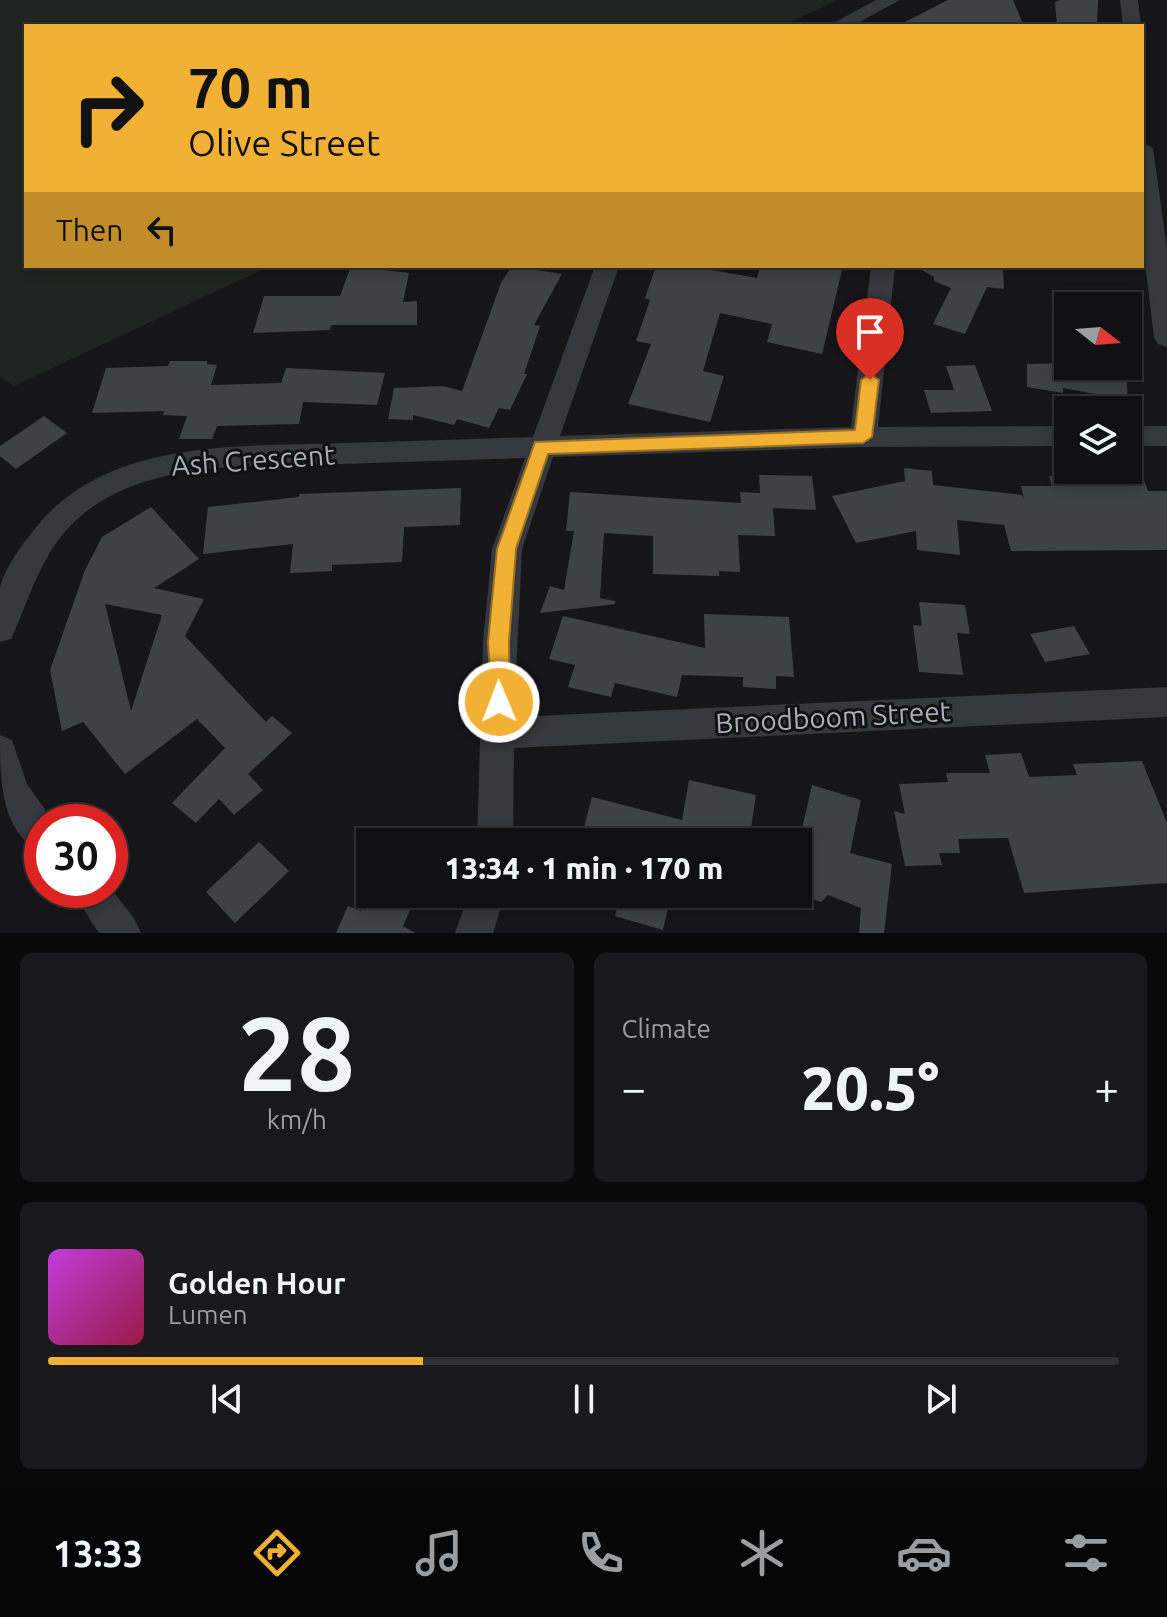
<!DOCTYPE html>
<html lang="en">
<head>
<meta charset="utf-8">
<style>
	body { margin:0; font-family:Ubuntu,sans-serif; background:#19191b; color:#f1f3f6; height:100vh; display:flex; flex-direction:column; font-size:30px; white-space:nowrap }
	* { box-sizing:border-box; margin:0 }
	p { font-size:26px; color:#9c9d9f }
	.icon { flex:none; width:44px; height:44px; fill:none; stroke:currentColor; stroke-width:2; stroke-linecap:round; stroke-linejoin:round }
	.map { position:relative; height:933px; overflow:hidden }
	.side { display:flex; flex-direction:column; gap:20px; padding:20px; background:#09090a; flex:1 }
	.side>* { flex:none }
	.hud { position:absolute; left:24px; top:24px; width:1120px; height:244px; border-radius:0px; box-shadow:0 4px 12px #0003,0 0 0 2px #303032; background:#f2b134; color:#111; overflow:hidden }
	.needle { width:52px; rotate:107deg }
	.controls { position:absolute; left:1054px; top:292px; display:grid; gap:16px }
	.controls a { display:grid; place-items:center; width:88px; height:88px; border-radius:0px; background:#101012; box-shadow:0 4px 12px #0003,0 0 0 2px #303032; font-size:40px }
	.speed { position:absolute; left:24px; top:804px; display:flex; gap:16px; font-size:40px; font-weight:700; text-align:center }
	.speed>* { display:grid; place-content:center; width:104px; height:104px; border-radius:50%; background:#101012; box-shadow:0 4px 12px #0003,0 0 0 2px #303032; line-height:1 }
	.speed .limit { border:12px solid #d22; background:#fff; color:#111 }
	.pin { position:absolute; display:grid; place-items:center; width:68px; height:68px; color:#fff; margin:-82px -34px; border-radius:50% 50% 50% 0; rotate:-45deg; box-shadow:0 0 8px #0007 }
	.pin .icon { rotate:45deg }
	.me { position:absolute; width:88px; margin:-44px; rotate:359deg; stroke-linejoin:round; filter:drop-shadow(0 0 6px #0008) }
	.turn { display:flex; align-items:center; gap:28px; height:168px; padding:0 32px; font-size:36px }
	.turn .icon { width:104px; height:104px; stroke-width:2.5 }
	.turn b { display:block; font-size:56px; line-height:68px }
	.then { display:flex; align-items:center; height:76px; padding:0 32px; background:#0003; gap:16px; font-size:30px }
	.big { font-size:60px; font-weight:800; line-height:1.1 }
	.side .tile { flex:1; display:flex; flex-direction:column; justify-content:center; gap:12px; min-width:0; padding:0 28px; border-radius:12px; background:#19191b }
	.side .dial { align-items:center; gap:0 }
	.dial b { font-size:104px; line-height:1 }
	.song { display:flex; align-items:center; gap:24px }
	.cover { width:96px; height:96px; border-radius:12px; background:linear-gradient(135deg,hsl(290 70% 55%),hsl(340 70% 35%)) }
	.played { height:8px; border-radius:4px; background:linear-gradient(90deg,#f2b134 35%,#303032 35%) }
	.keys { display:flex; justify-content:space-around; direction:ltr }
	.heat { display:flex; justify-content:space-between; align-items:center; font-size:44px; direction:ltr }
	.side .tiles { flex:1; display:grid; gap:20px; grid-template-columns:1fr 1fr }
	.tile:last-child { grid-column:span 2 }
	.trip { position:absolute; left:356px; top:828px; width:456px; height:80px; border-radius:0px; background:#101012; box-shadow:0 4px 12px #0003,0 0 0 2px #303032; font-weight:800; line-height:80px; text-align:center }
	.tabs { display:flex; height:128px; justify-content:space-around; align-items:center; background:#060607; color:#9c9d9f }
	.tabs .icon { width:56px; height:56px }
	.tabs .selected { color:#f2b134 }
	.tabs b { font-size:36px; color:#f1f3f6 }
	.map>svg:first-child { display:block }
	.green { fill:#1e261f }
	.building { fill:#404145; fill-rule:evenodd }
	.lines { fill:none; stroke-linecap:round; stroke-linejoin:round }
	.minor { fill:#37383d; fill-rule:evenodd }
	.route { fill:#f2b134; stroke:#9d7322; stroke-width:2 }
	.labels { text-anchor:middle; stroke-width:6; stroke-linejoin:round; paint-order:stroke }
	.street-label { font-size:28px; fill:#a8adb8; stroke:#111113 }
</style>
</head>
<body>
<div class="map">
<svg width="1167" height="933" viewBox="0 0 1167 933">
	<rect width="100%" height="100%" fill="#161618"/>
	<!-- green -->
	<path class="green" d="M0 0H838L782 26H26V266H270L14 386 0 377Z"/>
	<!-- building -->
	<g class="building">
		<path d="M948 0H1013L1024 26H897Z"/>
		<path d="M1061 0H1098L1097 26H1057L1055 2Z"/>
		<path d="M351 266 409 273 403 302 417 301V325H331L330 330 253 333 264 296H340Z"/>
		<path d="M512 266 562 274 534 325 540 326 524 374H527L510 410 499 408 489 428 457 419 454 425 413 415V420L388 419 394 388 442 386 462 391 501 283Z"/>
		<path d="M656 266H689L757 278 760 266H843L822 354 767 342 772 324 720 313 703 371 724 376 710 422 628 404 651 344 636 341 650 300 645 298Z"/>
		<path d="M915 266H998L1003 268 1004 289 987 287 965 334 933 324 951 288 934 281V277Z"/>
		<path d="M170 361H207V364L217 365 211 385 281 383 286 368 385 373 377 405 303 402 299 424 217 426 212 439H179L187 416 163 415 164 411 92 413 106 368 168 366Z"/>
		<path d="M1067 363 1068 366 1126 373 1128 400 1063 388V393L1027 387V364Z"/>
		<path d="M975 365 992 411 931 413 924 390H954L946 366Z"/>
		<path d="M44 416 67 433 16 469 0 456V446Z"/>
		<path d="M904 468 932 471 933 485 1022 495 1024 499 1021 486H1052L1049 476 1143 478 1148 491H1167V550L1011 551 1004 525 957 520 960 555 917 550 916 531 856 543 832 496 905 481Z"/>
		<path d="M759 475 812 476 816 510 773 508 775 536 738 535 740 572 719 571V576L653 574V536L604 533 600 598 615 601V604L540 613 550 586 564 590 574 531H566L570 492 741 503 740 492 760 493Z"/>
		<path d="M461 488 460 525 404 527 402 562 332 565V571L290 573 293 544 203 554 208 507 299 497V494Z"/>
		<path d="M151 507 199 559 154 588 204 599 185 636 266 722 272 716 292 733 248 774 263 790 234 815 219 799 196 823 172 803 225 748 197 719 125 774 83 722 62 731 50 670 85 570 102 537ZM105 604 162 615 131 711Z"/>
		<path d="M919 602 965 605 970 634 957 633 963 675 919 672 913 625 922 626Z"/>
		<path d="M704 614 789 617 794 677 776 676V689L743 687V677L682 675 677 697 615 683 611 697 568 687 575 665 549 659 563 616 705 648Z"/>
		<path d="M1074 626 1090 654 1045 662 1030 634Z"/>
		<path d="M1021 753 1029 777 1077 775 1073 764 1142 761 1167 823V883L1024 893 1008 838 958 839 960 853H939L942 865 905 866 894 811 905 814 899 784 948 782 946 773H990L985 755Z"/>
		<path d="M689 780 756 795 749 842H580L592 797 682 820Z"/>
		<path d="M812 785 861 800 850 853 892 864 884 933H859L861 908 828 895 821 902 798 894V846Z"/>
		<path d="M259 842 289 871 235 923 206 892Z"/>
		<path d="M369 894H417L403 926 415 933H336L348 906 361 911Z"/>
		<path d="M621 894H671L663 930 615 916Z"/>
	</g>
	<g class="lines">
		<!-- minor -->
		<g class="minor">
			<path d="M876 0H900L852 26H828Z"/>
			<path d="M1120 0H1138L1141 26H1123Z"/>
			<path d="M1142 142 1153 148 1167 249V347L1158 344 1154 338 1142 236Z"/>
			<path d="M595 266H619L560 436 851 427 871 266H895L878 427 1068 426V446L863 447 553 457 522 549 514 717 1167 687V717L514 748 513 842H477L483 642 492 549 525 458C464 460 403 462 342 464 250 467 127 456 62 535 37 567 28 603 11 639L0 642C0 626 0 604 0 588 4 570 19 549 30 535 101 437 236 447 344 443 407 441 470 439 533 437Z"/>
			<rect x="1128" y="426" width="39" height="20"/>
			<path d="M0 735 12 740 27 784 54 822H42V852C0 833 0 778 0 735Z"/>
			<path d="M110 887 135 920 141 933H99L71 890H110Z"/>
			<path d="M469 894H505L493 933H455Z"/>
		</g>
	</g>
	<!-- route -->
	<path class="route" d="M870 374 879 380 872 437 863 443 548 454 516 549 509 642 510 702 507 709 499 712 492 709 488 642 497 549 535 442 855 430 861 380Z"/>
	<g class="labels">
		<!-- street labels -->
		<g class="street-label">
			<text transform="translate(253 460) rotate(-4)" y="10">Ash Crescent</text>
			<text transform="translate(833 717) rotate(-3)" y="10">Broodboom Street</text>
		</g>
	</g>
</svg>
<div class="controls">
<a><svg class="needle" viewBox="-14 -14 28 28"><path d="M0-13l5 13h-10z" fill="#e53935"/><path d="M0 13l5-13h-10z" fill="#9c9d9f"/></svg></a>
<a><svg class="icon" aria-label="layers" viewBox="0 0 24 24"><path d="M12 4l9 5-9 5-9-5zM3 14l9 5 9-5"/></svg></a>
</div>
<div class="speed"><div class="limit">30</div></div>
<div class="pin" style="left:870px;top:380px;background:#d93025"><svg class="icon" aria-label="arrive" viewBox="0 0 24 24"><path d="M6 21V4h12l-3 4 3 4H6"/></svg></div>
<svg class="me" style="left:499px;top:702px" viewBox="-20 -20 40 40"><circle r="17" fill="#f2b134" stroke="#fff" stroke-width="3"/><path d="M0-11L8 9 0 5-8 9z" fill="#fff"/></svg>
<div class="trip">13:34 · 1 min · 170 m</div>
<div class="hud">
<div class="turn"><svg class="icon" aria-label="right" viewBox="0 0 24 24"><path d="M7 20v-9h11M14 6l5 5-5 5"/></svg><div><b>70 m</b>Olive Street</div></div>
<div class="then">Then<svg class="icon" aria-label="left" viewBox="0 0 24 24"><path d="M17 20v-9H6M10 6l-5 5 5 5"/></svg></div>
</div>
</div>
<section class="side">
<div class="tiles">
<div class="tile dial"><b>28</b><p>km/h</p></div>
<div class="tile"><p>Climate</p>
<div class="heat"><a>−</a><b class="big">20.5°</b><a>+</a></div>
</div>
<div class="tile">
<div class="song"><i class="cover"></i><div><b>Golden Hour</b><p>Lumen</p></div></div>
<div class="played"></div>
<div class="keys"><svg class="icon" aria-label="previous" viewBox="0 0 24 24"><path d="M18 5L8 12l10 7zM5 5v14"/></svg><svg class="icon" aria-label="pause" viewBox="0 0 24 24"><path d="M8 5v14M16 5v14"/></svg><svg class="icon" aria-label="next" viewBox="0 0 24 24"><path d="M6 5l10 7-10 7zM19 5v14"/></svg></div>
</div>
</div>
</section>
<nav class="tabs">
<b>13:33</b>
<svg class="icon selected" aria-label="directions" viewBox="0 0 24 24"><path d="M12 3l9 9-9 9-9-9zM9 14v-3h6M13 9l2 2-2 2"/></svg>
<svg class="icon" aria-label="music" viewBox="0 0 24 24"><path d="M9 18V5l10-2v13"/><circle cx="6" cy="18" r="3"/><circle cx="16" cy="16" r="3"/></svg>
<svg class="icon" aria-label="phone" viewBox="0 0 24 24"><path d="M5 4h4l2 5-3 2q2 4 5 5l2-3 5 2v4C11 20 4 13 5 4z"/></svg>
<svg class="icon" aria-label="climate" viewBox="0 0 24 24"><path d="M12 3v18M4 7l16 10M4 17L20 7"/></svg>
<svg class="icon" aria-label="car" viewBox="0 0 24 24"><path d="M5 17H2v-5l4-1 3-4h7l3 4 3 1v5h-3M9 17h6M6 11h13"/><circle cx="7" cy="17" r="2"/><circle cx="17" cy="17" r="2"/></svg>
<svg class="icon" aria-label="filters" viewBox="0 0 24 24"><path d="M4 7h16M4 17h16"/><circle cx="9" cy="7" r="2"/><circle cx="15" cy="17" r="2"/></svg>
</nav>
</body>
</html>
